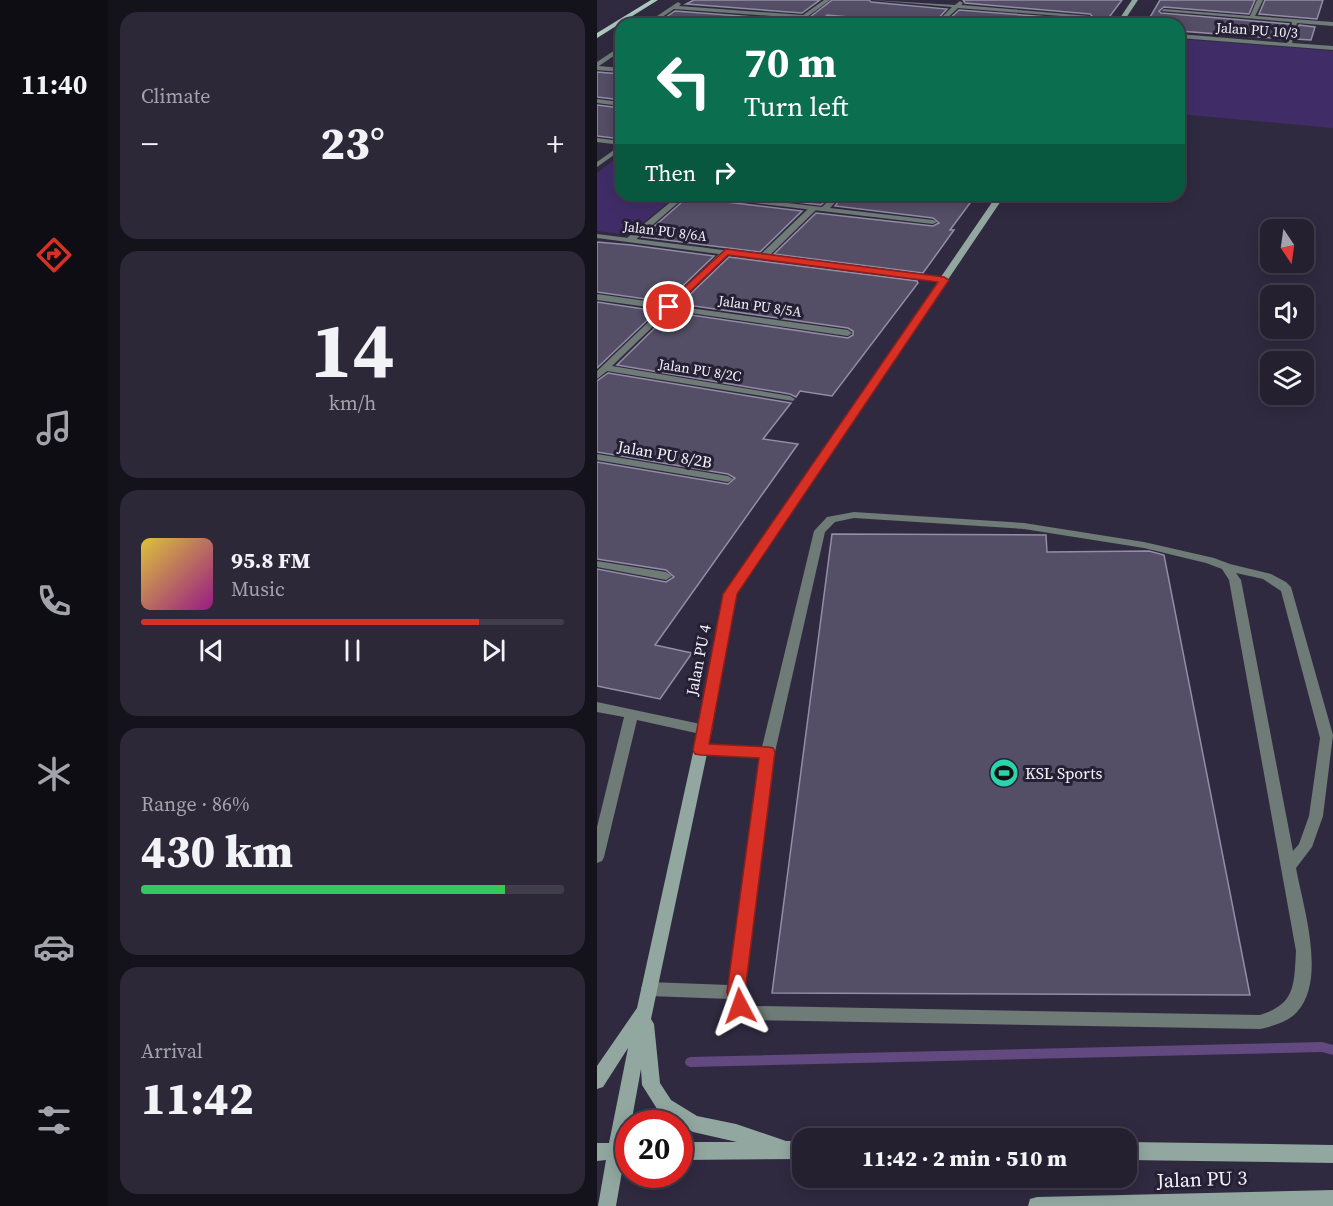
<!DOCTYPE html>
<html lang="en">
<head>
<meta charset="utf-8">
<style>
	body { margin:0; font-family:"Source Serif 4",serif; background:#2c2838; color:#f1f3f6; height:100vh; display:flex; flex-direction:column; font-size:22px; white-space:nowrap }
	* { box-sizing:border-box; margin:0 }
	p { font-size:20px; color:#a3a3ab }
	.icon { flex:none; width:33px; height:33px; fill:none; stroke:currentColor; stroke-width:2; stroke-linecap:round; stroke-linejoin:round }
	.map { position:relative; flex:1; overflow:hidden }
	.panel { display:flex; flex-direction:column; gap:12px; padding:12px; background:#14121a; width:489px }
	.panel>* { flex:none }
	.banner { position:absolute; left:18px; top:18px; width:570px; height:183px; border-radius:18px; box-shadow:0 3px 15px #0003,0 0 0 2px #413e4c; background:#0b6e4f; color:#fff; overflow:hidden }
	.needle { width:39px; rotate:167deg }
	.tools { position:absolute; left:663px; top:219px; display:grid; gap:12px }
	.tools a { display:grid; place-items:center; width:54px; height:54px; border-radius:12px; background:#242030; box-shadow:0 3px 15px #0003,0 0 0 2px #413e4c; font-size:30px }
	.speed { position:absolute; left:18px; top:1110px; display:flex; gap:12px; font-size:30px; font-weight:700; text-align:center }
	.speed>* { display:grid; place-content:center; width:78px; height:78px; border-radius:50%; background:#242030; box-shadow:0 3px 15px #0003,0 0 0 2px #413e4c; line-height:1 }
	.speed .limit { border:9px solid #d22; background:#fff; color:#111 }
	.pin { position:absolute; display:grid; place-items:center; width:51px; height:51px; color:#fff; margin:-26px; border:3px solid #fff; border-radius:50%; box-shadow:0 2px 6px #0007 }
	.me { position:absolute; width:66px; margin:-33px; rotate:356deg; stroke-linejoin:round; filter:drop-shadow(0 0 4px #0008) }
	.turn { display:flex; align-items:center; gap:21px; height:126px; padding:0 30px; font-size:27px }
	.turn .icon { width:78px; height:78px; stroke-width:2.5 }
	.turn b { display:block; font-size:42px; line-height:51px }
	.then { display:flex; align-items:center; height:57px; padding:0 30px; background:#0003; gap:12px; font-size:22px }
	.big { font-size:45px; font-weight:800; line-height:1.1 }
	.panel .widget { flex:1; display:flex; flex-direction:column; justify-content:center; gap:9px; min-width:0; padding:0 21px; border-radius:18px; background:#2c2838 }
	.panel .dial { align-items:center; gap:0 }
	.dial b { font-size:78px; line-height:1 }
	.song { display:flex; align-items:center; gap:18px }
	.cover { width:72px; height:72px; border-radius:9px; background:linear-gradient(135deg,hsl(50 70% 55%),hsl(310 70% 35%)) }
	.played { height:6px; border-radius:3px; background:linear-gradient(90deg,#d93025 80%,#413e4c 80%) }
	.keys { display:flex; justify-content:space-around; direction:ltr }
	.heat { display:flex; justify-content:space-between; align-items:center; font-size:33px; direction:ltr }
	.charge { height:9px; border-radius:4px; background:linear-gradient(90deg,#34c759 86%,#413e4c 0) }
	.trip { position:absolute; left:195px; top:1128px; width:345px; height:60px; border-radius:18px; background:#242030; box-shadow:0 3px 15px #0003,0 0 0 2px #413e4c; font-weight:800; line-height:60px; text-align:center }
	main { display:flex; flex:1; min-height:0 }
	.dock { display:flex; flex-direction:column; width:108px; justify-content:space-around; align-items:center; background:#0e0d13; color:#a3a3ab }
	.dock .icon { width:42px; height:42px }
	.dock .selected { color:#d93025 }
	.dock b { font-size:27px; color:#f1f3f6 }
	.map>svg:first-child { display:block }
	.green { fill:#402d68 }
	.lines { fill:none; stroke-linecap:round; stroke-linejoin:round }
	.stream { fill:#624980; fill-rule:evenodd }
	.building { fill:#544e66; stroke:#938da8; stroke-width:1.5 }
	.lane { fill:#6e7b76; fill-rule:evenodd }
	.street { fill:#6e7b76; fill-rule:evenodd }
	.secondary { fill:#91a79f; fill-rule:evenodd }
	.primary { fill:#adc9be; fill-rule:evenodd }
	.route { fill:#d93025; stroke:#8d1f18; stroke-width:1.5 }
	.labels { text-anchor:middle; stroke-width:6; stroke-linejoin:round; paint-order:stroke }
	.far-street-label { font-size:14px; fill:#f5f2fe; stroke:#262035 }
	.street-label { font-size:16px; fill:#f5f2fe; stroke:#262035 }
	.poi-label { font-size:16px; fill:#f5f2fe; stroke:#262035; text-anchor:start }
	.near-street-label { font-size:20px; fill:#f5f2fe; stroke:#262035 }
</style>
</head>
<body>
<main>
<nav class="dock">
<b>11:40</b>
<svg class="icon selected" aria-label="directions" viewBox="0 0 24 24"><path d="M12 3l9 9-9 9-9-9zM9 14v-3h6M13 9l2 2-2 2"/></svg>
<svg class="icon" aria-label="music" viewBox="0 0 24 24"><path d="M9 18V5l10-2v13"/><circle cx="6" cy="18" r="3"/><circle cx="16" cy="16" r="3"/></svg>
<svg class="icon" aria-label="phone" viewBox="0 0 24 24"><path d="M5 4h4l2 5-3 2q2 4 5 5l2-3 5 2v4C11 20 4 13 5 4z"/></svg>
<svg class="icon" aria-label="climate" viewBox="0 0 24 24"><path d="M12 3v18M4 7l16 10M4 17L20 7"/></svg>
<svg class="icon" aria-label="car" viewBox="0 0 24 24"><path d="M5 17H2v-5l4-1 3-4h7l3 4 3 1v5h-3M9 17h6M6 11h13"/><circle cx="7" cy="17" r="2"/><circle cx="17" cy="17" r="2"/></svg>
<svg class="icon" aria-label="filters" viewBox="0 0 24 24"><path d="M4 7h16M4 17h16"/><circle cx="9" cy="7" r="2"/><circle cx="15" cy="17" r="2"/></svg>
</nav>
<section class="panel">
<div class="widget"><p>Climate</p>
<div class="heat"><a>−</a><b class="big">23°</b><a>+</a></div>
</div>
<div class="widget dial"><b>14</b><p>km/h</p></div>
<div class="widget">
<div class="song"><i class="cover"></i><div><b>95.8 FM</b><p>Music</p></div></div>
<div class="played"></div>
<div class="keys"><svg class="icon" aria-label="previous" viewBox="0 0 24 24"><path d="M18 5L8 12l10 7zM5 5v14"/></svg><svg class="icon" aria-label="pause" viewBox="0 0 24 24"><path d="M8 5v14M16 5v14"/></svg><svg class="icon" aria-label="next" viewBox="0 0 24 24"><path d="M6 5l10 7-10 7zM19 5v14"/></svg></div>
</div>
<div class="widget"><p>Range · 86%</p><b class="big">430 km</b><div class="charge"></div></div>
<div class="widget"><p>Arrival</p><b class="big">11:42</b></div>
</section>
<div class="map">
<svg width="736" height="1206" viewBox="0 0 736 1206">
	<rect width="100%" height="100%" fill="#302a40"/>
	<!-- green -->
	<g class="green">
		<path d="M582 39 736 51V128L582 114Z"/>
		<path d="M24 155V195H80L31 235 0 231V173Z"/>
	</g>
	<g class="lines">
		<!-- stream -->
		<path class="stream" d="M725 1042 736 1045V1055L725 1052 93 1067 89 1065 88 1062 89 1059 93 1057Z"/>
	</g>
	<!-- building -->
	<g class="building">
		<path d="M97 0H223L205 13 89 4Z"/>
		<path d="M235 0H272L274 2 350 9 336 24H292L287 20 230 15 226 19 228 22 255 24H204Z"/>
		<path d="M366 0H525L507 24H347L362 10 490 20 495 16 493 14 368 3Z"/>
		<path d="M563 0H658L652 14 567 7 562 11 564 13 692 24 689 39 582 31V24H549Z"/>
		<path d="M668 0H726L720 19 662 14Z"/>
		<path d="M78 11 197 20 199 24H59Z"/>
		<path d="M702 25 718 27 714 40 698 39Z"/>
		<path d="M0 72 24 74V100L0 97Z"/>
		<path d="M0 105 24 108V139L0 136Z"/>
		<path d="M93 195 104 199 205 211 163 252 45 237Z"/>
		<path d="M142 195H234L224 205Z"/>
		<path d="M247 195H379L353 230H357L326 273 177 254 219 213 336 226 342 223 336 218 238 206Z"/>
		<path d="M0 242 34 245 117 256 69 302 0 292Z"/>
		<path d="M132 257 320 281 321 283 235 396 203 391 199 397 193 394 20 365 74 312 251 338 256 335V331L251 328 83 304Z"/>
		<path d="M0 302 60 311 0 368Z"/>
		<path d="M11 373 194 403 166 439 201 444 58 645 95 653 63 699 0 686V569L69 582 77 577 69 570 0 559V462L131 484 138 478 131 474 0 452V381Z"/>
		<path d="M235 534 449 535 450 552 552 551 567 555 653 995 175 993Z"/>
	</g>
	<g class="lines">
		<!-- lane -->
		<g class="lane">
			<path d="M82 195H90L36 242H30V238Z"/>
			<path d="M214 206 221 208 169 259H163V255Z"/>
			<path d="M257 512 427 523 547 542 617 558 633 564 674 574 689 582 694 587 736 735 726 816 715 847 699 868C706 906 730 980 700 1012 691 1022 676 1026 663 1029L156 1020 137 1011 133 999 52 996 46 994 44 989 46 984 52 982 132 985 163 757 103 755 98 753 96 750 98 747 103 745 165 747 217 531 230 517ZM257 518 427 529 547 548 609 563 625 569 632 580 699 951C697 984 699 1004 663 1015L158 1006 150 1001 147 992 178 752 228 532 238 522ZM639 573 666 579 684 591 723 738 712 816 702 844 696 851 644 580Z"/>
		</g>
		<!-- street -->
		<g class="street">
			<path d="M227 0H233L202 23 199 21 202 18 77 9 55 24H48L81 2 84 4 82 6 206 15Z"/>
			<path d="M274 0 358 5 363 1 366 3 364 5 493 16 490 18 361 8 344 24H338L355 7Z"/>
			<path d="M660 0H666L658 16 736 22V26L700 23 695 43 736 46V50L582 38V34L690 43 695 22 564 11 567 9 653 16Z"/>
			<path d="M230 17 287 22 290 24 228 20Z"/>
			<path d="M24 46V51L2 66 24 68V72L0 70V62Z"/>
			<path d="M0 99 24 102V106L0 103Z"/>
			<path d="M0 138 24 141V150L0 167V162L24 145 0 142Z"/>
			<path d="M100 195H123L225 207 237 195H245L233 208 336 220 340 222 336 224 104 197Z"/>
			<path d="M0 234 347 278 351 280 347 282 131 255 78 306 251 330 255 333 251 336 73 310 15 366 193 396 198 399 196 401 10 371 0 379V371L65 309 0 300V294L70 304 122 254 0 238Z"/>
			<path d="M0 454 131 476 136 479 131 482 0 460Z"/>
			<path d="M0 561 69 572 75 576 69 580 0 567Z"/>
			<path d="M0 702 108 725 113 727 115 730 113 733 108 735 40 720 7 857 5 861 0 863V827L27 717 0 712Z"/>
		</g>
		<!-- secondary -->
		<g class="secondary">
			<path d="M535 0H541L525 24H519Z"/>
			<path d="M400 195H408L139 594 115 730 54 1019 57 1024 63 1083 74 1100 100 1116 139 1124 189 1141H206V1159L82 1160V1142H140L96 1132 62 1112 45 1085 44 1069 34 1124H32V1160H27L19 1206H1L9 1160 0 1161V1143H12L31 1048 6 1087 0 1089V1066L40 1008 101 730 127 594Z"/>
			<path d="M530 1142 736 1145V1163L530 1160Z"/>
			<path d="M736 1190V1206H431L433 1199 440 1197Z"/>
		</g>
		<!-- primary -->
		<path class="primary" d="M54 0H61L0 38V33Z"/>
	</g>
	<!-- route -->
	<path class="route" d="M129 249 347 277 352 280 140 594 112 744 171 747 176 748 178 752 148 992 153 1006 150 1012 143 1014 137 1012 130 992 162 758 104 755 98 754 96 750 126 594 341 282 131 255 75 309H68V305Z"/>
	<!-- icons -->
	<defs>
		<g id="stadium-disc" transform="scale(1.5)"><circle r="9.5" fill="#2ad5ac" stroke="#262035"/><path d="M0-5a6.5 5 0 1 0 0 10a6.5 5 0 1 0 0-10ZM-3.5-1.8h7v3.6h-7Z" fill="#111"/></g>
	</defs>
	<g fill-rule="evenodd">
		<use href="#stadium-disc" x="407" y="773"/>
	</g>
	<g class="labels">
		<!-- far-street labels -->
		<g class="far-street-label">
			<text transform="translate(660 30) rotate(4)" y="5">Jalan PU 10/3</text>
			<text transform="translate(68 231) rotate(7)" y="5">Jalan PU 8/6A</text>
			<text transform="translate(163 306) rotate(8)" y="5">Jalan PU 8/5A</text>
			<text transform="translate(103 370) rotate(9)" y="5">Jalan PU 8/2C</text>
		</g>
		<!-- street labels -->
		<g class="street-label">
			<text transform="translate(68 454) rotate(10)" y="6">Jalan PU 8/2B</text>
			<text transform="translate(101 660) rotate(-79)" y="6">Jalan PU 4</text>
		</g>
		<!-- poi labels -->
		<g class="poi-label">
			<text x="428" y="779">KSL Sports</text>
		</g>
		<!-- near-street labels -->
		<g class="near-street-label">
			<text transform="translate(605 1179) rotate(-2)" y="7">Jalan PU 3</text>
		</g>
	</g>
</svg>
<div class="tools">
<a><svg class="needle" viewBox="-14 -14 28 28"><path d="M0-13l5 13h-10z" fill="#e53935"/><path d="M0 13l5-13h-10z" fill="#a3a3ab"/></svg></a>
<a><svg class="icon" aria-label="sound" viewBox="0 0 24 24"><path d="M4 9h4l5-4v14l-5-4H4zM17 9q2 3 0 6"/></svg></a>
<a><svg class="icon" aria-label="layers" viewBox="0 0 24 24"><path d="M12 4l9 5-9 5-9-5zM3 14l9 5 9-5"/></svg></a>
</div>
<div class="speed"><div class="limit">20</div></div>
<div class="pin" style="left:72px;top:307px;background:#d93025"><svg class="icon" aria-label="arrive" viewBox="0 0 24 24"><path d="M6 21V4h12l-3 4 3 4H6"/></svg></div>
<svg class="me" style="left:143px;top:1006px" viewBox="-20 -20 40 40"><path d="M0-17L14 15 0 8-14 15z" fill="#d93025" stroke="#fff" stroke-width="4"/></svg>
<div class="trip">11:42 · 2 min · 510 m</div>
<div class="banner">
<div class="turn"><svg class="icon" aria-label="left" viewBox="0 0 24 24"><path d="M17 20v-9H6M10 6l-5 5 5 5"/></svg><div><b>70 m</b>Turn left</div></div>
<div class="then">Then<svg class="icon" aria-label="right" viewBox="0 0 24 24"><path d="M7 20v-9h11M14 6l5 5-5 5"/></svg></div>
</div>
</div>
</main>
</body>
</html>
